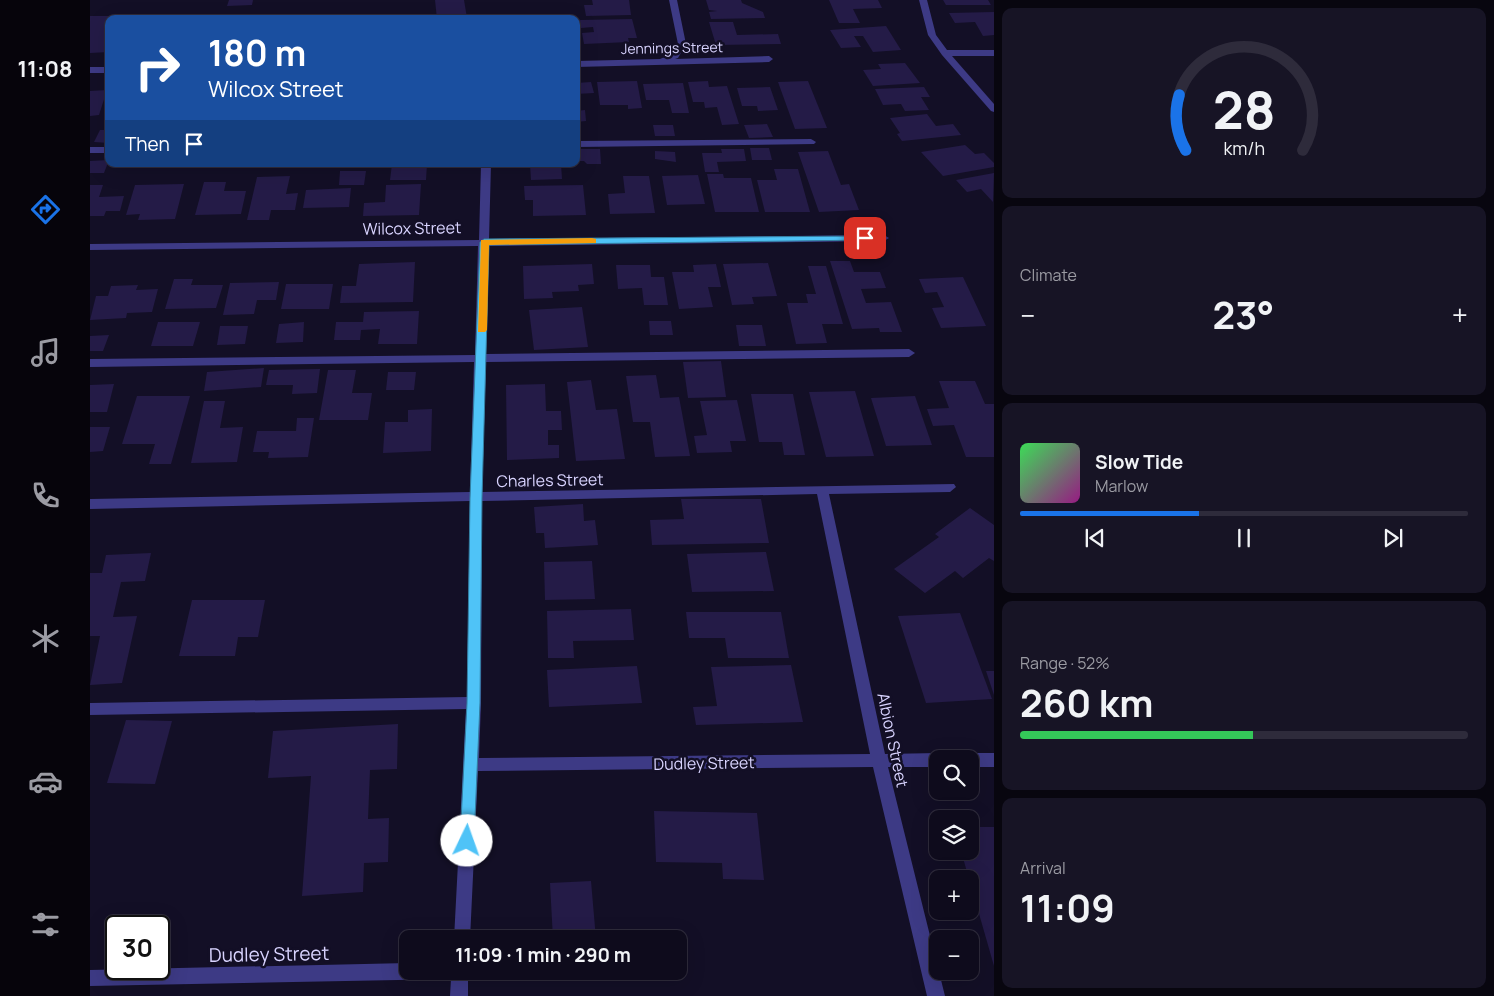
<!DOCTYPE html>
<html lang="en">
<head>
<meta charset="utf-8">
<style>
	body { margin:0; font-family:Manrope,sans-serif; background:#171425; color:#f1f3f6; height:100vh; display:flex; flex-direction:column; font-size:19px; white-space:nowrap }
	* { box-sizing:border-box; margin:0 }
	p { font-size:16px; color:#9b9ba3 }
	.icon { flex:none; width:28px; height:28px; fill:none; stroke:currentColor; stroke-width:2; stroke-linecap:round; stroke-linejoin:round }
	.map { position:relative; flex:1; overflow:hidden }
	.panel { display:flex; flex-direction:column; gap:8px; padding:8px; background:#08060f; width:500px }
	.panel>* { flex:none }
	.top-card { position:absolute; left:15px; top:15px; width:475px; height:152px; border-radius:10px; box-shadow:0 5px 20px #0002,0 0 0 1px #2e2b3b; background:#1a4fa0; color:#fff; overflow:hidden }
	.fabs { position:absolute; left:839px; top:750px; display:grid; gap:10px }
	.fabs a { display:grid; place-items:center; width:50px; height:50px; border-radius:10px; background:#0e0b1c; box-shadow:0 5px 20px #0002,0 0 0 1px #2e2b3b; font-size:25px }
	.speed { position:absolute; left:15px; top:915px; display:flex; gap:10px; font-size:25px; font-weight:700; text-align:center }
	.speed>* { display:grid; place-content:center; width:65px; height:65px; border-radius:50%; background:#0e0b1c; box-shadow:0 5px 20px #0002,0 0 0 1px #2e2b3b; line-height:1 }
	.speed .limit { border:2px solid #111; border-radius:8px; background:#fff; color:#111 }
	.pin { position:absolute; display:grid; place-items:center; width:42px; height:42px; color:#fff; margin:-21px; border-radius:10px; box-shadow:0 2px 8px #0006 }
	.me { position:absolute; width:55px; margin:-28px; rotate:3deg; stroke-linejoin:round; filter:drop-shadow(0 0 4px #0008) }
	.turn { display:flex; align-items:center; gap:18px; height:105px; padding:0 20px; font-size:22px }
	.turn .icon { width:65px; height:65px; stroke-width:2.5 }
	.turn b { display:block; font-size:35px; line-height:42px }
	.then { display:flex; align-items:center; height:48px; padding:0 20px; background:#0003; gap:10px; font-size:19px }
	.big { font-size:38px; font-weight:700; line-height:1.1 }
	.panel .tile { flex:1; display:flex; flex-direction:column; justify-content:center; gap:8px; min-width:0; padding:0 18px; border-radius:10px; background:#171425 }
	.panel .dial { align-items:center; gap:0 }
	.dial svg { height:130px; overflow:visible; fill:none; stroke:#2e2b3b; stroke-width:7; stroke-linecap:round; text-anchor:middle }
	.dial text { fill:#f1f3f6; stroke:none }
	.song { display:flex; align-items:center; gap:15px }
	.cover { width:60px; height:60px; border-radius:8px; background:linear-gradient(135deg,hsl(130 70% 55%),hsl(310 70% 35%)) }
	.played { height:5px; border-radius:2px; background:linear-gradient(90deg,#1a73e8 40%,#2e2b3b 40%) }
	.keys { display:flex; justify-content:space-around; direction:ltr }
	.heat { display:flex; justify-content:space-between; align-items:center; font-size:28px; direction:ltr }
	.charge { height:8px; border-radius:4px; background:linear-gradient(90deg,#34c759 52%,#2e2b3b 0) }
	.trip { position:absolute; left:309px; top:930px; width:288px; height:50px; border-radius:10px; background:#0e0b1c; box-shadow:0 5px 20px #0002,0 0 0 1px #2e2b3b; font-weight:700; line-height:50px; text-align:center }
	main { display:flex; flex:1; min-height:0 }
	.dock { display:flex; flex-direction:column; width:90px; justify-content:space-around; align-items:center; background:#06040b; color:#9b9ba3 }
	.dock .icon { width:35px; height:35px }
	.dock .active { color:#1a73e8 }
	.dock b { font-size:22px; color:#f1f3f6 }
	.map>svg:first-child { display:block }
	.building { fill:#241b47 }
	.lines { fill:none; stroke-linecap:round; stroke-linejoin:round }
	.minor { fill:#3d3a85; fill-rule:evenodd }
	.route { fill:#4fc3f7; stroke:#337fa1 }
	.slow { fill:#f59e0b }
	.labels { text-anchor:middle; stroke-width:5; stroke-linejoin:round; paint-order:stroke }
	.far-street-label { font-size:14px; fill:#d9d4ff; stroke:#130f26 }
	.street-label { font-size:16px; fill:#d9d4ff; stroke:#130f26 }
	.near-street-label { font-size:19px; fill:#d9d4ff; stroke:#130f26 }
</style>
</head>
<body>
<main>
<nav class="dock">
<b>11:08</b>
<svg class="icon active" aria-label="directions" viewBox="0 0 24 24"><path d="M12 3l9 9-9 9-9-9zM9 14v-3h6M13 9l2 2-2 2"/></svg>
<svg class="icon" aria-label="music" viewBox="0 0 24 24"><path d="M9 18V5l10-2v13"/><circle cx="6" cy="18" r="3"/><circle cx="16" cy="16" r="3"/></svg>
<svg class="icon" aria-label="phone" viewBox="0 0 24 24"><path d="M5 4h4l2 5-3 2q2 4 5 5l2-3 5 2v4C11 20 4 13 5 4z"/></svg>
<svg class="icon" aria-label="climate" viewBox="0 0 24 24"><path d="M12 3v18M4 7l16 10M4 17L20 7"/></svg>
<svg class="icon" aria-label="car" viewBox="0 0 24 24"><path d="M5 17H2v-5l4-1 3-4h7l3 4 3 1v5h-3M9 17h6M6 11h13"/><circle cx="7" cy="17" r="2"/><circle cx="17" cy="17" r="2"/></svg>
<svg class="icon" aria-label="filters" viewBox="0 0 24 24"><path d="M4 7h16M4 17h16"/><circle cx="9" cy="7" r="2"/><circle cx="15" cy="17" r="2"/></svg>
</nav>
<div class="map">
<svg width="904" height="996" viewBox="0 0 904 996">
	<rect width="100%" height="100%" fill="#130f26"/>
	<!-- building -->
	<g class="building">
		<path d="M139 0H163L162 5 137 6Z"/>
		<path d="M345 0H374L377 18 347 19Z"/>
		<path d="M502 0H539L541 15 496 16 494 5H503Z"/>
		<path d="M616 0H651L652 3 673 12 675 18 621 19 619 12 627 11 619 10Z"/>
		<path d="M739 0H788L792 8 763 9 770 23H749Z"/>
		<path d="M853 0H898L901 5H856Z"/>
		<path d="M904 12V35L893 36 885 22 865 23 859 13Z"/>
		<rect x="415" y="15" width="47" height="4"/>
		<path d="M0 16H19L14 28H19V52L0 53Z"/>
		<path d="M542 19 547 38H538L539 42 494 44 492 33 504 32 503 27 491 28 490 20Z"/>
		<path d="M619 22H643L647 35 688 34 691 44 626 45Z"/>
		<path d="M796 26 811 50 783 52 773 36H764L771 47 751 48 740 30Z"/>
		<path d="M815 63 830 83 783 86 773 70 791 69 788 64Z"/>
		<path d="M547 81 552 108 538 109V105H510L507 82Z"/>
		<path d="M618 81 619 87 637 86 649 124 632 125 627 107 615 108 614 102H603L598 82Z"/>
		<path d="M718 81 737 128 705 129 688 82Z"/>
		<path d="M501 82 504 93 486 94V83Z"/>
		<path d="M593 83 599 113H582L579 100H556L553 84Z"/>
		<path d="M680 87 688 110 668 111 667 106H652L647 88Z"/>
		<path d="M834 87 840 97H831L839 110 815 111 811 104 793 105 785 89Z"/>
		<path d="M17 90 9 115 0 116V91Z"/>
		<path d="M495 110 496 121 486 122V111Z"/>
		<path d="M837 114 846 126 863 124 871 135 812 141 807 134 810 133 800 118Z"/>
		<path d="M677 124 683 137 659 138 654 125Z"/>
		<path d="M563 125H583L585 136H565Z"/>
		<path d="M10 130H19V143L4 142Z"/>
		<path d="M875 145 885 154 894 153 904 163V167L853 176 831 152Z"/>
		<path d="M660 148H679L682 160H662Z"/>
		<path d="M489 149H510L511 164H497L494 161H490Z"/>
		<path d="M631 149H654L656 161 627 162 629 172H615L612 153H632Z"/>
		<path d="M565 151 585 152 586 162 565 159Z"/>
		<path d="M738 151 751 185 759 184 769 210 729 212 708 152Z"/>
		<path d="M19 160 14 173H0V161Z"/>
		<path d="M172 164H206L205 168H171Z"/>
		<path d="M280 164H300L299 167H280Z"/>
		<path d="M302 164H337L336 180H300Z"/>
		<path d="M440 164H471L472 179 441 180Z"/>
		<path d="M684 169H708L720 212H675L667 180H687Z"/>
		<path d="M250 171H276L274 185H249Z"/>
		<path d="M904 173 903 202 891 189 877 192 866 180Z"/>
		<path d="M617 174H633L634 178H661L669 212H625Z"/>
		<path d="M608 175 615 204 577 205 572 176Z"/>
		<path d="M200 176 196 194 208 193 205 210H181L179 220H157L167 177Z"/>
		<path d="M533 176H559L565 213 520 214 518 194 535 193Z"/>
		<path d="M114 182H136L134 191H156L151 214 105 215Z"/>
		<path d="M94 184 85 219 48 220 50 214 36 215 45 185Z"/>
		<path d="M331 184 329 215 273 216 274 203 295 202 296 185Z"/>
		<path d="M0 185H13L9 197 34 196 30 211H16L14 216H0Z"/>
		<path d="M493 185 496 215 443 216V200H435L434 186Z"/>
		<path d="M261 188 259 207 213 208 216 190Z"/>
		<path d="M740 261H760L764 272H790L796 288 771 289 776 303 801 302 812 332H790L789 328 762 329Z"/>
		<path d="M325 262 323 302 250 303 252 286H266L269 264Z"/>
		<path d="M678 263 687 296 662 297 664 304 642 305 633 264Z"/>
		<path d="M502 264 504 284 488 285 489 291 462 292 463 298 434 299 433 266Z"/>
		<path d="M626 264 631 287H618L623 307 589 309 582 272H604L603 265Z"/>
		<path d="M526 265H560L561 277H574L578 305H554L552 288 528 289Z"/>
		<path d="M718 266H736L753 324H732L737 343 706 344 697 303H718L716 294H726Z"/>
		<path d="M873 277 896 326 851 328 842 308 854 307 847 292 835 293 829 279Z"/>
		<path d="M84 279H103L101 285H133L126 308 75 309Z"/>
		<path d="M189 282 186 300H167L164 314 133 315 140 283Z"/>
		<path d="M196 284H243L239 309H191Z"/>
		<path d="M48 285 46 290 68 289 62 312 37 313 36 318 0 320 6 296H18L21 286Z"/>
		<path d="M492 307 498 347 444 350 439 310Z"/>
		<path d="M329 311 327 344H288L290 329 271 330 270 340H244L246 322H273L274 312Z"/>
		<path d="M559 321H581L583 335H560Z"/>
		<path d="M68 322H110L103 346H61Z"/>
		<path d="M214 322 213 342 186 343 189 324Z"/>
		<path d="M646 325H672L676 346H649Z"/>
		<path d="M130 326H158L155 344 127 345Z"/>
		<path d="M19 335 13 351H0V336Z"/>
		<path d="M631 361 636 397 598 398 593 362Z"/>
		<path d="M174 368 171 387 114 391 117 372Z"/>
		<path d="M230 369 227 393 202 394 203 385H176L179 370Z"/>
		<path d="M238 370H266L262 393H282L278 420H229Z"/>
		<path d="M298 372H326L324 390H296Z"/>
		<path d="M566 375 570 398 589 397 600 456 565 457 560 422H543L536 376Z"/>
		<path d="M501 380 506 410 527 409 535 459 486 461 477 382Z"/>
		<path d="M849 381H885L895 404H904V457H876L864 425 843 426 837 409 859 408Z"/>
		<path d="M24 384 17 412H0V385Z"/>
		<path d="M455 384 456 411H471L472 430H458V445H469V458L417 460 416 385Z"/>
		<path d="M765 391 784 456 736 457 719 392Z"/>
		<path d="M661 394H703L715 455H694L692 442H669Z"/>
		<path d="M47 396H100L81 464H59L65 444H32Z"/>
		<path d="M825 396 842 445 796 446 781 398Z"/>
		<path d="M647 400 656 441H640L642 452 607 453 604 436 617 435 610 401Z"/>
		<path d="M114 401H135L130 428 153 427 147 462 101 463Z"/>
		<path d="M342 409 341 451 293 453 295 422H318V410Z"/>
		<path d="M207 418H224L218 457 178 458 179 452H163L167 431H206Z"/>
		<path d="M0 427H20L13 451 0 452Z"/>
		<path d="M591 499H671L679 543 562 545 560 520 594 519Z"/>
		<path d="M493 504 494 521 505 520 508 545 455 548 454 533H446L444 507Z"/>
		<path d="M880 508 904 525V561L899 558 873 578 865 571 835 593 804 569 849 537 845 534Z"/>
		<path d="M676 552 684 591 602 592 597 554Z"/>
		<path d="M61 553 55 581 31 582 23 617 47 616 32 683 0 685 10 636H0V573H12L16 555Z"/>
		<path d="M502 561 505 599 455 600 454 562Z"/>
		<path d="M102 600H175L168 637H148L145 656H89Z"/>
		<path d="M541 609 544 640 483 641 484 658H458L457 611Z"/>
		<path d="M596 612H691L699 658H638L635 638H599Z"/>
		<path d="M870 613 902 699 836 703 808 616Z"/>
		<path d="M701 665 713 722 606 725 603 707 627 706 621 667Z"/>
		<path d="M547 666 552 703 459 707 457 670Z"/>
		<path d="M896 671H904V695Z"/>
		<path d="M36 720 82 721 65 784 17 783Z"/>
		<path d="M308 724 307 769 280 770 278 819 299 818 298 862 274 863 273 892 212 896 221 776 178 778 183 731Z"/>
		<path d="M564 811 667 813 674 880 633 879 632 863 566 862Z"/>
		<path d="M880 827H904V966L871 851H880Z"/>
		<path d="M501 881 506 939H463L460 883Z"/>
	</g>
	<g class="lines">
		<!-- minor -->
		<g class="minor">
			<path d="M579 0H587L596 44 588 58 585 59 679 56 683 59 679 62 486 67V61L570 59 582 54 588 44Z"/>
			<path d="M829 0H837L846 35 857 50H904V56H862L904 104V112L901 111 852 55 838 35Z"/>
			<rect x="0" y="67" width="19" height="6"/>
			<path d="M721 139 726 142 724 144 486 147V141Z"/>
			<rect x="0" y="147" width="19" height="6"/>
			<path d="M391 164H401L399 239 794 235 799 238 794 241 399 246 396 354 819 349 825 353 819 357 396 362 392 492 864 484 866 487 860 492 739 494 795 754 848 753 853 755 855 759H848V767H798L855 996H837L783 767 388 771 380 939H364L376 709 0 715V703L377 697 380 501 0 509V499L380 492 384 362 0 367V359L385 355 388 246 0 250V244L389 240ZM727 494 780 754 389 758 391 703 392 501Z"/>
			<path d="M880 753H904V767H880V759H873L875 755Z"/>
			<path d="M318 963V971H378V996H360L361 979 0 986V970Z"/>
		</g>
	</g>
	<!-- route -->
	<path class="route" d="M775 236 779 238 778 240 399 245 392 498 390 703 384 841 382 846 377 848 372 846 370 841 377 703 380 498 390 242 394 239Z"/>
	<!-- slow -->
	<path class="slow" d="M502 238 506 239V243L399 245 397 330 395 332H388L391 240Z"/>
	<g class="labels">
		<!-- far-street labels -->
		<g class="far-street-label">
			<text transform="translate(582 48) rotate(-1)" y="5">Jennings Street</text>
		</g>
		<!-- street labels -->
		<g class="street-label">
			<text transform="translate(322 228) rotate(-1)" y="6">Wilcox Street</text>
			<text transform="translate(460 480) rotate(-1)" y="6">Charles Street</text>
			<text transform="translate(803 740) rotate(78)" y="6">Albion Street</text>
			<text transform="translate(614 763) rotate(-1)" y="6">Dudley Street</text>
		</g>
		<!-- near-street labels -->
		<g class="near-street-label">
			<text transform="translate(179 954) rotate(-1)" y="7">Dudley Street</text>
		</g>
	</g>
</svg>
<div class="fabs">
<a><svg class="icon" aria-label="search" viewBox="0 0 24 24"><circle cx="10" cy="10" r="6"/><path d="M15 15l6 6"/></svg></a>
<a><svg class="icon" aria-label="layers" viewBox="0 0 24 24"><path d="M12 4l9 5-9 5-9-5zM3 14l9 5 9-5"/></svg></a>
<a>+</a>
<a>−</a>
</div>
<div class="speed"><div class="limit">30</div></div>
<div class="pin" style="left:775px;top:238px;background:#d93025"><svg class="icon" aria-label="arrive" viewBox="0 0 24 24"><path d="M6 21V4h12l-3 4 3 4H6"/></svg></div>
<svg class="me" style="left:377px;top:841px" viewBox="-20 -20 40 40"><circle r="19" fill="#fff"/><path d="M0-13L10 11 0 6-10 11z" fill="#4fc3f7"/></svg>
<div class="trip">11:09 · 1 min · 290 m</div>
<div class="top-card">
<div class="turn"><svg class="icon" aria-label="right" viewBox="0 0 24 24"><path d="M7 20v-9h11M14 6l5 5-5 5"/></svg><div><b>180 m</b>Wilcox Street</div></div>
<div class="then">Then<svg class="icon" aria-label="arrive" viewBox="0 0 24 24"><path d="M6 21V4h12l-3 4 3 4H6"/></svg></div>
</div>
</div>
<section class="panel">
<div class="tile dial"><svg viewBox="0 0 100 80">
<path d="M14 69A42 42 0 1 1 86 69"/>
<path d="M14 69A42 42 0 0 1 10 35" stroke="#1a73e8"/>
<text x="50" y="56" font-size="32" font-weight="700">28</text>
<text x="50" y="72" font-size="11">km/h</text>
</svg></div>
<div class="tile"><p>Climate</p>
<div class="heat"><a>−</a><b class="big">23°</b><a>+</a></div>
</div>
<div class="tile">
<div class="song"><i class="cover"></i><div><b>Slow Tide</b><p>Marlow</p></div></div>
<div class="played"></div>
<div class="keys"><svg class="icon" aria-label="previous" viewBox="0 0 24 24"><path d="M18 5L8 12l10 7zM5 5v14"/></svg><svg class="icon" aria-label="pause" viewBox="0 0 24 24"><path d="M8 5v14M16 5v14"/></svg><svg class="icon" aria-label="next" viewBox="0 0 24 24"><path d="M6 5l10 7-10 7zM19 5v14"/></svg></div>
</div>
<div class="tile"><p>Range · 52%</p><b class="big">260 km</b><div class="charge"></div></div>
<div class="tile"><p>Arrival</p><b class="big">11:09</b></div>
</section>
</main>
</body>
</html>
